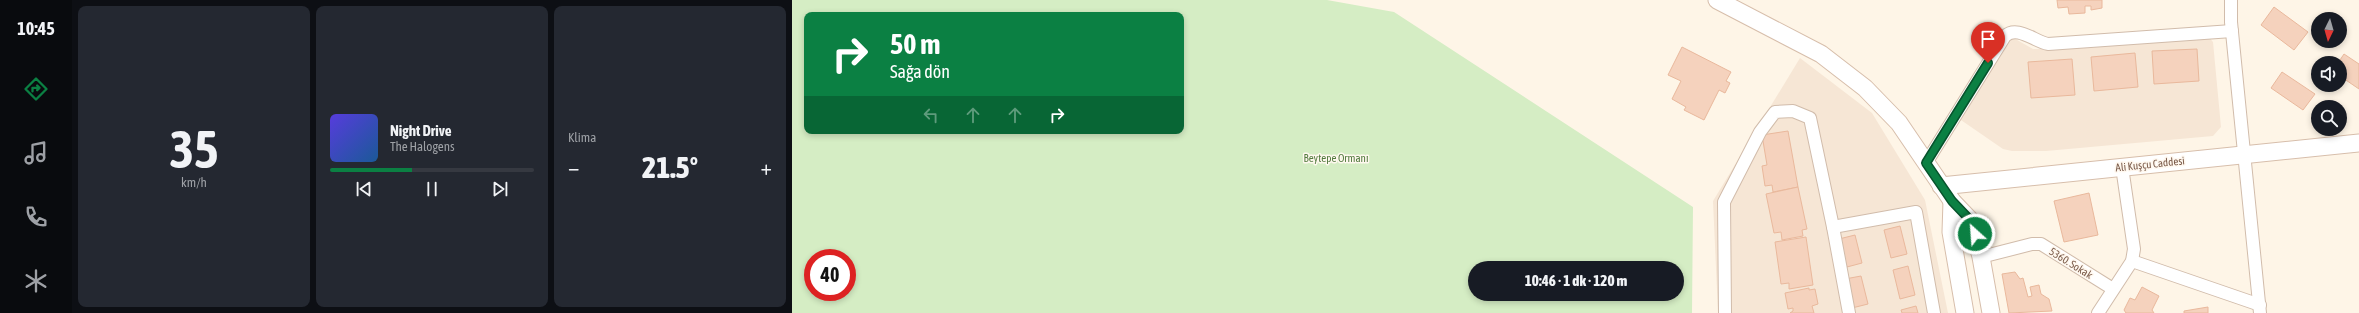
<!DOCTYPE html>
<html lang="tr">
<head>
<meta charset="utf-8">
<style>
	body { margin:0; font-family:"Asap Condensed",sans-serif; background:#242831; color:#f1f3f6; height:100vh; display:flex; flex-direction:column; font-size:15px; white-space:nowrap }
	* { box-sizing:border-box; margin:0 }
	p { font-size:13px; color:#9ea1a6 }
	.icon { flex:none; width:22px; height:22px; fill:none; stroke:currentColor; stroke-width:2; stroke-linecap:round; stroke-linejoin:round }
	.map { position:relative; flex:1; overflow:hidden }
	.drawer { display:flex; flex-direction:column; gap:6px; padding:6px; background:#0d0f14; width:720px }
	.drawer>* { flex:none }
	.guide { position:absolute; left:12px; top:12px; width:380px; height:122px; border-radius:8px; box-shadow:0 2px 6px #0003; background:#0b8043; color:#fff; overflow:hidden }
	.needle { width:26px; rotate:185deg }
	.fabs { position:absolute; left:1519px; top:12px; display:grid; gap:8px }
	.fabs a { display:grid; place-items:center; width:36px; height:36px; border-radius:50%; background:#171b24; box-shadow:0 2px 6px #0003; font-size:20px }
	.speed { position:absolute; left:12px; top:249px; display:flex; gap:8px; font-size:20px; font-weight:700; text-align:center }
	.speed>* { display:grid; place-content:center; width:52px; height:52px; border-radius:50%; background:#171b24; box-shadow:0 2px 6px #0003; line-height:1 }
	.speed .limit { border:6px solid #d22; background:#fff; color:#111 }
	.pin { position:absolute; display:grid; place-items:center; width:34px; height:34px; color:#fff; margin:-41px -17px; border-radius:50% 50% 50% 0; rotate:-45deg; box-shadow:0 0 4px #0007 }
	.pin .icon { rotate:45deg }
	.me { position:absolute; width:44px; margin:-22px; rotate:334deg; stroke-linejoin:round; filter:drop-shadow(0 0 3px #0008) }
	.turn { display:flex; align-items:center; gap:14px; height:84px; padding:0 20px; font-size:18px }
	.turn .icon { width:52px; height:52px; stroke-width:2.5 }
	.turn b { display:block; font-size:28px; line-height:34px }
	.lanes { display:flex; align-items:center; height:38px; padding:0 20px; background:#0003; justify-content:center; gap:20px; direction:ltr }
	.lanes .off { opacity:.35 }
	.big { font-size:30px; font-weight:800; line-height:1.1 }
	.drawer .card { flex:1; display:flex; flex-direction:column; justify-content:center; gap:6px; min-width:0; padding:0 14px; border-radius:8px; background:#242831 }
	.drawer .dial { align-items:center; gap:0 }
	.dial b { font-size:52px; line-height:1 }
	.song { display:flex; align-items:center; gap:12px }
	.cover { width:48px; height:48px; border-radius:6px; background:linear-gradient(135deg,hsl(250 70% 55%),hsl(210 70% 35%)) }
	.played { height:4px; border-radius:2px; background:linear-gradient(90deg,#0b8043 40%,#363941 40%) }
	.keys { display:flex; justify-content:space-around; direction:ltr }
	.heat { display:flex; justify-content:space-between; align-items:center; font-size:22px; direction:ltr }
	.drawer .tiles { flex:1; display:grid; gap:6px; grid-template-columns:repeat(3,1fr) }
	.trip { position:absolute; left:676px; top:261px; width:216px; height:40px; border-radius:20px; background:#171b24; box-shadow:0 2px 6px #0003; font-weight:800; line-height:40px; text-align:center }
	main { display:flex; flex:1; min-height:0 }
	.tabs { display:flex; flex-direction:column; width:72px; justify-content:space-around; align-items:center; background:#090b0e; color:#9ea1a6 }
	.tabs .icon { width:28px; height:28px }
	.tabs .on { color:#0b8043 }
	.tabs b { font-size:18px; color:#f1f3f6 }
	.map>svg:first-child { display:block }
	.residential { fill:#f6e6d5 }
	.green { fill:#d5edc4; fill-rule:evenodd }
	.building { fill:#f5d2bd; stroke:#e9b89c }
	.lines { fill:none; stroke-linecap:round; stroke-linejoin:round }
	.street-casing { stroke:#d1bcab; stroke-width:14 }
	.secondary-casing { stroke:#d7beab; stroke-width:19 }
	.street { stroke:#fff; stroke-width:12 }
	.secondary { stroke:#fff; stroke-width:17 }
	.route-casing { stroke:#07532c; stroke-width:10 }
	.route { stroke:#0b8043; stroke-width:7 }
	.labels { text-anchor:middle; stroke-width:3; stroke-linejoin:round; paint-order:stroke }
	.park-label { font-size:11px; fill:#517a3d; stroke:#fff8ef }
	.street-label { font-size:11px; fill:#7a5a49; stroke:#fff8ef }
</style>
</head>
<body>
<main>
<nav class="tabs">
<b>10:45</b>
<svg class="icon on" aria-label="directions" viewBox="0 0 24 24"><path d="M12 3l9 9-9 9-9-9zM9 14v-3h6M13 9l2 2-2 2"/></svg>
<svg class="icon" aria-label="music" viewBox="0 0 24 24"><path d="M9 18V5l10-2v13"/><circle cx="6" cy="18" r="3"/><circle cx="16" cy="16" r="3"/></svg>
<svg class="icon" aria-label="phone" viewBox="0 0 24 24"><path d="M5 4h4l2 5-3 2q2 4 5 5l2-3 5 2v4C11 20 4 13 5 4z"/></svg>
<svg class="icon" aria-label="climate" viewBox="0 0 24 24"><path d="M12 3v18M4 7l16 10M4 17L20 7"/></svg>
</nav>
<section class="drawer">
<div class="tiles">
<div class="card dial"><b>35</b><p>km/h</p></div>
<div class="card">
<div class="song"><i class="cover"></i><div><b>Night Drive</b><p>The Halogens</p></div></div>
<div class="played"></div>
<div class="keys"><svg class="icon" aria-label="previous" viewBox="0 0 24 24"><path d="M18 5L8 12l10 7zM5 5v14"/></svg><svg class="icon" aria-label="pause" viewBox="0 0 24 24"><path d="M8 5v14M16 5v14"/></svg><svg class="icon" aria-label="next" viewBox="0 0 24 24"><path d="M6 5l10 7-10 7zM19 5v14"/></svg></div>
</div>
<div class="card"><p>Klima</p>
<div class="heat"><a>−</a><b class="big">21.5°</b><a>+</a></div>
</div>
</div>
</section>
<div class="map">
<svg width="1567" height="313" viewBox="0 0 1567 313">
	<rect width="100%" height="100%" fill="#fef5e7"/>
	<!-- residential -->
	<g class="residential">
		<path d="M1415 35 1421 42 1429 127 1421 136 1254 151H1220L1211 149 1166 118 1218 36 1241 49H1255Z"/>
		<path d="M1008 58 1080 113 1133 200 1156 313H926L921 201Z"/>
	</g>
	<!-- green -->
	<path class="green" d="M0 0H535L602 12 901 207 900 313H0ZM15 15H389V131H15ZM21 258H55V292H21ZM683 268H885V294H683Z"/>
	<!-- building -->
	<g class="building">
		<path d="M1265 0H1310V8L1299 10V6H1293V13L1277 14 1276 7 1266 8Z"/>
		<path d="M1482 7 1516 32 1502 50 1469 25Z"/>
		<path d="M890 47 939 72 934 81 938 83 933 93 927 90 912 120 892 110 894 107 880 99 889 81 876 75Z"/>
		<path d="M1405 49 1407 81 1362 84 1360 51Z"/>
		<path d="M1343 53 1346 87 1302 91 1299 57Z"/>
		<path d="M1552 54 1567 64V89L1548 76V63H1546Z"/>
		<path d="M1280 59 1283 95 1239 98 1236 62Z"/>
		<path d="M1490 72 1523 94 1511 110 1479 88Z"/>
		<path d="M996 131 1006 187 981 192 980 185 973 186 970 166 975 165 970 135Z"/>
		<path d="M1006 187 1015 229 1010 230 1011 236 990 240 989 232 982 233 974 194Z"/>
		<path d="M1297 193 1306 235 1272 242 1262 201Z"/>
		<path d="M1108 226 1115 254 1099 258 1092 230Z"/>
		<path d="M1063 235 1070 263 1055 267 1047 239Z"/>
		<path d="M1014 237 1021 285 997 289V283L989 284 983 242Z"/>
		<path d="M1116 266 1123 295 1108 299 1101 270Z"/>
		<path d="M1223 272 1228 279 1231 278 1236 297 1240 296 1238 287 1247 285 1249 294 1257 299 1260 311 1217 313 1210 274Z"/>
		<path d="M1069 276 1076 304 1060 308 1053 279Z"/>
		<path d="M1350 287 1367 296 1360 310 1362 313H1334L1332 310 1338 298 1343 300Z"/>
		<path d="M1017 288V290L1023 289 1026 304 1020 306 1022 313H998L1001 311V308L996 309 993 293Z"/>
		<path d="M1124 306 1126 313H1110L1109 310Z"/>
		<path d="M1416 307V313H1392V311Z"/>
	</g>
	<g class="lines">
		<!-- street casing -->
		<g class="street-casing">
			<g id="street">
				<path d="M1439 0V22L1468 313"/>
				<path d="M1134 163 1213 36C1225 25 1242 41 1256 44L1440 31"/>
				<path d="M1041 227 1057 313"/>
				<path d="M1189 257 1240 244H1249L1321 289"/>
				<path d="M1340 261 1468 305"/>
				<path d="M933 313 932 202 968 132 983 112 1001 111 1018 118 1041 227 1124 212 1142 313"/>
				<path d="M1306 313 1340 261 1342 249 1330 167"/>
			</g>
		</g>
		<!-- secondary casing -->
		<g class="secondary-casing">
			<g id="secondary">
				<path d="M925 0 1029 54 1073 88 1107 123 1160 201 1180 222 1189 257 1199 313"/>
				<path d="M1149 186 1567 143"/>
				<path d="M1160 201 1159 232 1173 313"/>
			</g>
		</g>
		<!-- street -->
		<use href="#street" class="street"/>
		<!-- secondary -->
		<use href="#secondary" class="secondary"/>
	</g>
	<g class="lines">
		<!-- route casing -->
		<g class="route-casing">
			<path id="route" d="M1183 234 1180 222 1160 201 1134 163 1196 63"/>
		</g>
		<!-- route -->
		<use href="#route" class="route"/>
	</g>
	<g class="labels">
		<!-- park labels -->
		<g class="park-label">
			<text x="544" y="162">Beytepe Ormanı</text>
		</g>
		<!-- street labels -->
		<g class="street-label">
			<text transform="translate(1358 164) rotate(-6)" y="4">Ali Kuşçu Caddesi</text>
			<text transform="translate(1279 263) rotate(32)" y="4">5360. Sokak</text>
		</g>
	</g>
</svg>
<div class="fabs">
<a><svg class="needle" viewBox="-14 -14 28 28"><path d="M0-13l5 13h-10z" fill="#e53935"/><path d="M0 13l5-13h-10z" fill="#9ea1a6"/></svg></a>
<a><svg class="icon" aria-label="sound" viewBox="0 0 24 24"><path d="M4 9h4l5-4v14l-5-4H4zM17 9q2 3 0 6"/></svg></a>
<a><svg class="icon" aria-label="search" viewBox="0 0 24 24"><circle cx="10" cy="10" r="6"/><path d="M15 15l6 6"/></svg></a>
</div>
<div class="speed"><div class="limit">40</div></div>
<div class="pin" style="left:1196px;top:63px;background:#d93025"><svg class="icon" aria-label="arrive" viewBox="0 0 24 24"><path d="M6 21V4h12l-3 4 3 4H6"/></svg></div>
<svg class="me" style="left:1183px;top:234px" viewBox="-20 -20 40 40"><circle r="17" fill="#0b8043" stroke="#fff" stroke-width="3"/><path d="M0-11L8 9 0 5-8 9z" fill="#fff"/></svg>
<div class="trip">10:46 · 1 dk · 120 m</div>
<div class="guide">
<div class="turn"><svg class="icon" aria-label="right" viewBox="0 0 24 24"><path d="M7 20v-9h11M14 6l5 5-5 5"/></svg><div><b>50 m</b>Sağa dön</div></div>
<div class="lanes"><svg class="icon off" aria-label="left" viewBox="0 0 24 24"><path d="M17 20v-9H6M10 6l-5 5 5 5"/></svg><svg class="icon off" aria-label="ahead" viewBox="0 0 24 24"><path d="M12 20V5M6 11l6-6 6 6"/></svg><svg class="icon off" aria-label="ahead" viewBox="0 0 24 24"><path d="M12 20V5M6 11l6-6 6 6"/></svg><svg class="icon" aria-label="right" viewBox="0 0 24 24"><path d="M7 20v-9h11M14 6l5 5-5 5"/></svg></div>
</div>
</div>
</main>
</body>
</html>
